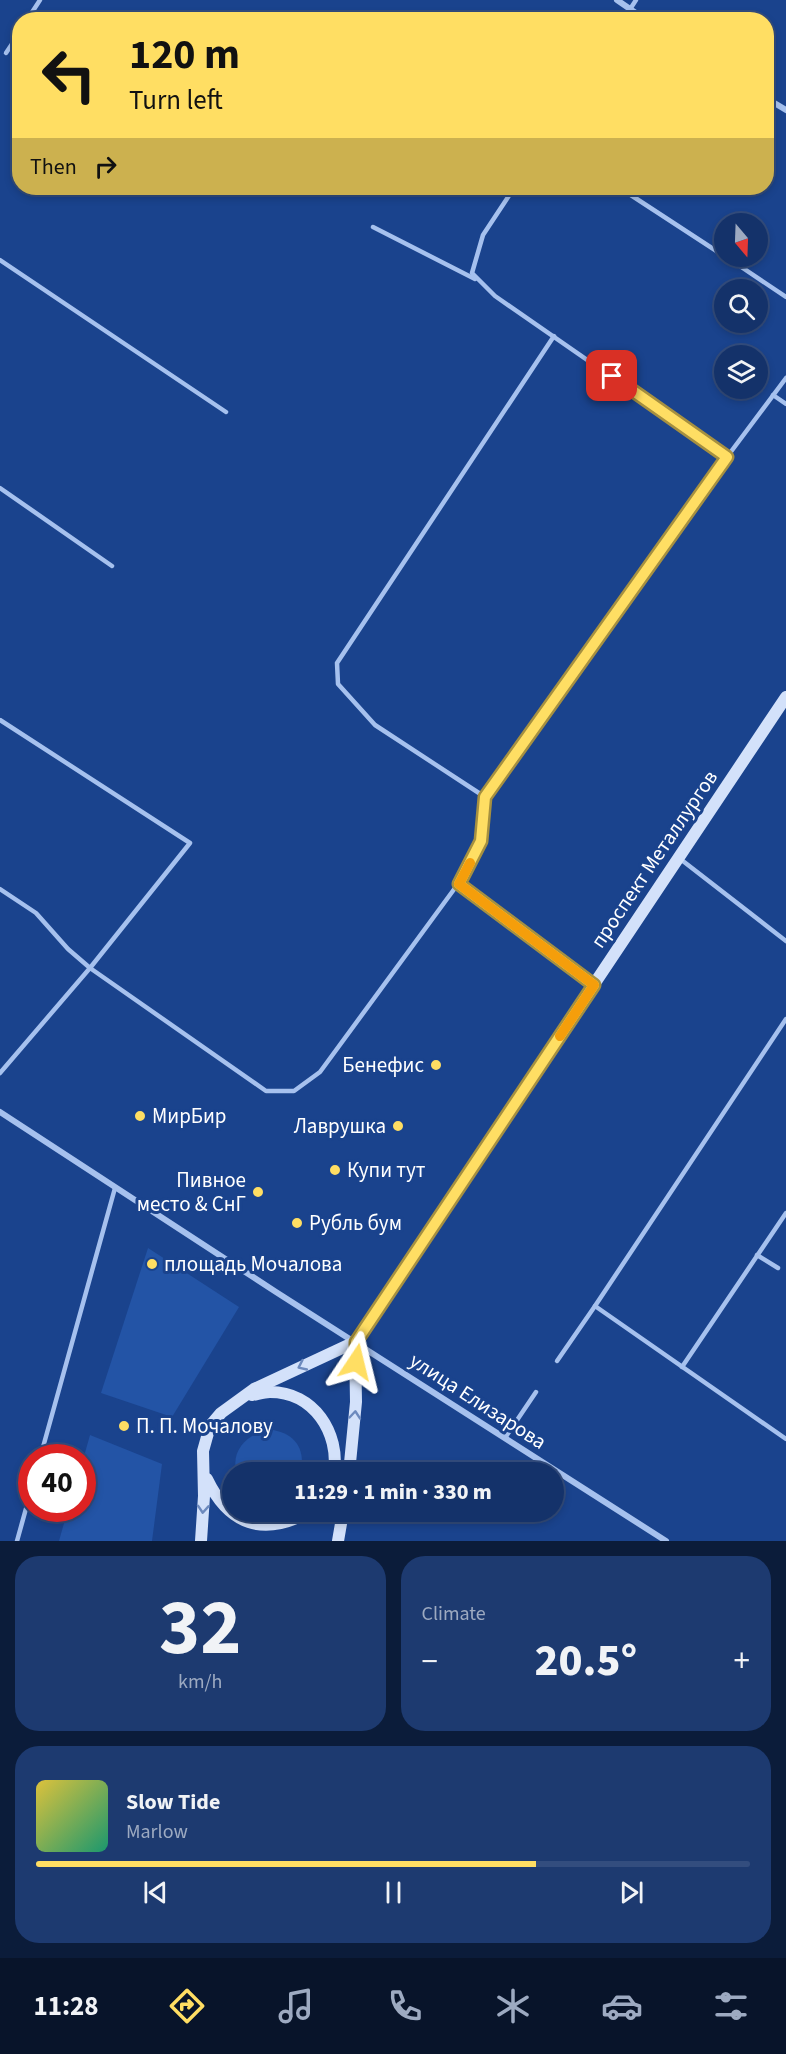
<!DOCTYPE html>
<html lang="en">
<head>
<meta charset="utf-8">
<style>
	body { margin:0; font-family:"Source Sans 3",sans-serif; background:#1d3a70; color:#f1f3f6; height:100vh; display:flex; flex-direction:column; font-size:22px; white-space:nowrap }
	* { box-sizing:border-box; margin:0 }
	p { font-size:20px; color:#9daac1 }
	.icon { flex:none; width:33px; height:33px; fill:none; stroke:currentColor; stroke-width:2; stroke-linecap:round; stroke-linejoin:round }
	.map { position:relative; height:1541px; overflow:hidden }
	.drawer { display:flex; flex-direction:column; gap:15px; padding:15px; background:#0b1c3a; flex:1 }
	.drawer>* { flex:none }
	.guide { position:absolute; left:12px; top:12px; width:762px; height:183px; border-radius:24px; box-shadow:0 3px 9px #0003,0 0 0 2px #334d7e; background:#ffde63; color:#111; overflow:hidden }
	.needle { width:39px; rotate:161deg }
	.buttons { position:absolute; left:714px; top:213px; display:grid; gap:12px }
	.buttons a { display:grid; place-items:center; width:54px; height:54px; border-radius:50%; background:#14326a; box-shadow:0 3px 9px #0003,0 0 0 2px #334d7e; font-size:30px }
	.speed { position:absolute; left:18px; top:1444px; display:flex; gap:12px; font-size:30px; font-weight:700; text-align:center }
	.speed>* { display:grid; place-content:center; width:78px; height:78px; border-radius:50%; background:#14326a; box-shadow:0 3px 9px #0003,0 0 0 2px #334d7e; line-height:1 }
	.speed .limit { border:9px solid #d22; background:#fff; color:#111 }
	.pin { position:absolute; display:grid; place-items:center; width:51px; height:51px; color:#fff; margin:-26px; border-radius:12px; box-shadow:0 3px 9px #0006 }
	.me { position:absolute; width:66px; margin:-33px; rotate:10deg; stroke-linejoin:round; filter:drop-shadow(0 0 4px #0008) }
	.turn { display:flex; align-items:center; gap:21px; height:126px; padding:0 18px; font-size:27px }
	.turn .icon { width:78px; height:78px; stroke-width:2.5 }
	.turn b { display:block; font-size:42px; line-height:51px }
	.then { display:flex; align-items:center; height:57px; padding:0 18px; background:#0003; gap:12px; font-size:22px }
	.big { font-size:45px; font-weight:800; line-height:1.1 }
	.drawer .widget { flex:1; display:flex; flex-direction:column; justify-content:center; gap:9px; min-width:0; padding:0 21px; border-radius:24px; background:#1d3a70 }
	.drawer .dial { align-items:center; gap:0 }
	.dial b { font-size:78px; line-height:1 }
	.song { display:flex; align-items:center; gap:18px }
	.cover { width:72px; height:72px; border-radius:9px; background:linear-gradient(135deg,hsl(50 70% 55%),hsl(160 70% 35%)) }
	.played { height:6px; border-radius:3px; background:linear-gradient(90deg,#ffde63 70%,#334d7e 70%) }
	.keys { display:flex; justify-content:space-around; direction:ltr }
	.heat { display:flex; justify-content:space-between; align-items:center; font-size:33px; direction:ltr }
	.drawer .tiles { flex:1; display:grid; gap:15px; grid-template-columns:1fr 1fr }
	.widget:last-child { grid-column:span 2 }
	.trip { position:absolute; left:222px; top:1462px; width:342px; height:60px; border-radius:30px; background:#14326a; box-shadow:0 3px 9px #0003,0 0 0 2px #334d7e; font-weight:800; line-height:60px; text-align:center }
	.dock { display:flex; height:96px; justify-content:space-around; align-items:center; background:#08142a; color:#9daac1 }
	.dock .icon { width:42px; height:42px }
	.dock .selected { color:#ffde63 }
	.dock b { font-size:27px; color:#f1f3f6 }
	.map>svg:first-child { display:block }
	.green { fill:#2354a6 }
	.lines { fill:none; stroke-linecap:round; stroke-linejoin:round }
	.lane { stroke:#a6c1ee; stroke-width:4.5 }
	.street { stroke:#a6c1ee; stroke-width:6 }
	.secondary { stroke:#d3e1fa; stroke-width:12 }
	.oneway { stroke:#6d8abe }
	.route-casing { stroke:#a69040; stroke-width:15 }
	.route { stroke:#ffde63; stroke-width:10 }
	.slow { stroke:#f59e0b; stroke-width:10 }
	.poi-dot { fill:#ffde63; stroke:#1a438d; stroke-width:2 }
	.labels { text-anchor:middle; stroke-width:6; stroke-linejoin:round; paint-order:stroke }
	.street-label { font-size:21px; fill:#fff; stroke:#1a438d }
	.poi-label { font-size:21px; fill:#fff; stroke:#1a438d; text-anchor:start }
</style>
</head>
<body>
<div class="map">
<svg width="786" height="1541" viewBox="0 0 786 1541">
	<rect width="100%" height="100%" fill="#1a438d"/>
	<!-- green -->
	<g class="green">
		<path d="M148 1248 239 1307 172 1417 101 1393Z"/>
		<path d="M265 1429C292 1431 306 1445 301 1473H237C230 1451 246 1437 265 1429Z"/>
		<path d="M90 1435 162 1464 152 1541H59L68 1509H82L83 1460Z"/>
	</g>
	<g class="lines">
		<!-- lane -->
		<g class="lane">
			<path d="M27 20 40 0"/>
			<path d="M623 20 636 0"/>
			<path d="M6 53 20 32"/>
			<path d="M514 188 483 235 472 273 495 296 727 457 786 378"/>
			<path d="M620 188 724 256"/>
			<path d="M373 227 475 279"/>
			<path d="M725 256 786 297"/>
			<path d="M0 260 226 412"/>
			<path d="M773 395 786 404"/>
			<path d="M0 488 112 566"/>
			<path d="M0 720 190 843 90 968 0 1073"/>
			<path d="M485 797 375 725 338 684 337 663 554 336"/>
			<path d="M679 858 786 941"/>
			<path d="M459 884 592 984"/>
			<path d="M0 889 36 913 68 949 90 968 266 1091H294L320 1072 466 873 481 841 485 797 727 457"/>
			<path d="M786 1019 595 1306 786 1439"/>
			<path d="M757 1255 778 1268"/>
			<path d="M557 1361 595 1306"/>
			<path d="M682 1367 786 1213"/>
			<path d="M505 1438 536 1392"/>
			<path d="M40 1458 115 1188"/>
			<path d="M17 1541 32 1487"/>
		</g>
		<!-- street -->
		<g class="street">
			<path d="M617 0 646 20"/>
			<path d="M766 98 786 110"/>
			<path d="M0 1112 276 1292 666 1541"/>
		</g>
		<!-- secondary -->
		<g class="secondary">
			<path d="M252 1395C258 1394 264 1392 270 1392 314 1392 340 1433 334 1473"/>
			<path d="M349 1473 356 1402 355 1342"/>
			<path d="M207 1479C229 1525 263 1537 309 1512"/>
			<path d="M201 1541 204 1496 203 1451 210 1426 221 1413 254 1389 355 1342 786 697"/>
			<path d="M338 1541 343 1512"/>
		</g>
	</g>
	<!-- one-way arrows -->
	<defs><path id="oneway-chevron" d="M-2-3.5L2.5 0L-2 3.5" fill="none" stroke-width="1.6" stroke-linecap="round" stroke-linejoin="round" transform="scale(1.5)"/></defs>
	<g class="oneway">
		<use href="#oneway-chevron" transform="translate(302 1366) rotate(155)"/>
		<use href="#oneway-chevron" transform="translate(355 1415) rotate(-85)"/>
		<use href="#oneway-chevron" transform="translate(203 1509) rotate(94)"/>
	</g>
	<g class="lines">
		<!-- route casing -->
		<g class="route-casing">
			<path id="route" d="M356 1362V1342L594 985 459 884 481 841 485 797 727 457 612 376"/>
		</g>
		<!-- route -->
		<use href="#route" class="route"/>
		<!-- slow -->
		<path class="slow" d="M470 863 459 884 594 985 560 1036"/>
	</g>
	<!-- markers -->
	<g class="poi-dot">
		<circle cx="436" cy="1065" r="6"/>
		<circle cx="140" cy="1116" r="6"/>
		<circle cx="398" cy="1126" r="6"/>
		<circle cx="335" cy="1170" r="6"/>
		<circle cx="258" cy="1192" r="6"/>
		<circle cx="297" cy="1223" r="6"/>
		<circle cx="152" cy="1264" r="6"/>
		<circle cx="124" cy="1426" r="6"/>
	</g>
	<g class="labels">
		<!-- street labels -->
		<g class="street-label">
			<text transform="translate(654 859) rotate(-56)" y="7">проспект Металлургов</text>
			<text transform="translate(478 1401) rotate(33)" y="7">улица Елизарова</text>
		</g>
		<!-- poi labels -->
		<g class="poi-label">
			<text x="424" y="1072" text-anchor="end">Бенефис</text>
			<text x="152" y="1123">МирБир</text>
			<text x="386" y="1133" text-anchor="end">Лаврушка</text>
			<text x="347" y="1177">Купи тут</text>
			<text x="246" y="1187" text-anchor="end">Пивное<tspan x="246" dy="24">место &amp; СнГ</tspan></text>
			<text x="309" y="1230">Рубль бум</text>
			<text x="164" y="1271">площадь Мочалова</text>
			<text x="136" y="1433">П. П. Мочалову</text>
		</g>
	</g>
</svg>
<div class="buttons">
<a><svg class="needle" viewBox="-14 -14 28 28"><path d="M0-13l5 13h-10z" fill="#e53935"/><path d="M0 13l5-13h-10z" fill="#9daac1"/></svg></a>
<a><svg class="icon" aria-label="search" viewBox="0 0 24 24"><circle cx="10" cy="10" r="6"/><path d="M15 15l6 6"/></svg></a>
<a><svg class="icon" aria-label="layers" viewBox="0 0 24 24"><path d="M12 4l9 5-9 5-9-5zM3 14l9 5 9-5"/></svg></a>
</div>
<div class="speed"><div class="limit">40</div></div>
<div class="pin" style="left:612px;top:376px;background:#d93025"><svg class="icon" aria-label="arrive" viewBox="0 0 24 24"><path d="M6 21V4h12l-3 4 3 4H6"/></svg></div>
<svg class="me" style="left:356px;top:1362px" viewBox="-20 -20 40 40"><path d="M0-17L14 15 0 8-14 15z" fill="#ffde63" stroke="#fff" stroke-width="4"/></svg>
<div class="trip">11:29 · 1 min · 330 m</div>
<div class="guide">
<div class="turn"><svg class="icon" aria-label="left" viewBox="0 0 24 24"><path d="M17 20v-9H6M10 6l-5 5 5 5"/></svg><div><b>120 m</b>Turn left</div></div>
<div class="then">Then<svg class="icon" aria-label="right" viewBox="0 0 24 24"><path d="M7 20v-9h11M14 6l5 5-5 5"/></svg></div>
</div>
</div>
<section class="drawer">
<div class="tiles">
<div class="widget dial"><b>32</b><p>km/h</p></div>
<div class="widget"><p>Climate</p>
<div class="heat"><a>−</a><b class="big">20.5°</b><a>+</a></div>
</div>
<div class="widget">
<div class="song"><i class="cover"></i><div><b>Slow Tide</b><p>Marlow</p></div></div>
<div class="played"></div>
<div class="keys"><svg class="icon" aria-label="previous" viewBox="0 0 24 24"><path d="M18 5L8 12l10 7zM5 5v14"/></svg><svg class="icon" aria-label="pause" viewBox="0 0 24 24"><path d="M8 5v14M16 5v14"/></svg><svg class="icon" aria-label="next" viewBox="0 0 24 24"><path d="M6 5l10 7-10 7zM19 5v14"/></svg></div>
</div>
</div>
</section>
<nav class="dock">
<b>11:28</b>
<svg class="icon selected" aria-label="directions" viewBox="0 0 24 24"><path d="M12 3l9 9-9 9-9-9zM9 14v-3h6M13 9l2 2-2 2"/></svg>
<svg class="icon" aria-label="music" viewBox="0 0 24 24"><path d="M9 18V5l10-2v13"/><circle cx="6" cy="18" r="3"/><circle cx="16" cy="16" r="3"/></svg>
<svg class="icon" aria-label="phone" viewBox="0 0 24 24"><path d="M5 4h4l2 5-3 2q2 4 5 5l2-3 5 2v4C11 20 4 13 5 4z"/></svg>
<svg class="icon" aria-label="climate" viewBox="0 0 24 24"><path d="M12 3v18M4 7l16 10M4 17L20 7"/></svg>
<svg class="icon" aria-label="car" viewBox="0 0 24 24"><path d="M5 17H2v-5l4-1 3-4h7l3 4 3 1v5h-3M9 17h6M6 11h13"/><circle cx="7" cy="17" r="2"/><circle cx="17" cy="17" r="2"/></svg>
<svg class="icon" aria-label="filters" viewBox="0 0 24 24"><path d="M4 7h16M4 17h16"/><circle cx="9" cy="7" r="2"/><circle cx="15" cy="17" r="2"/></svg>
</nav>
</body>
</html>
